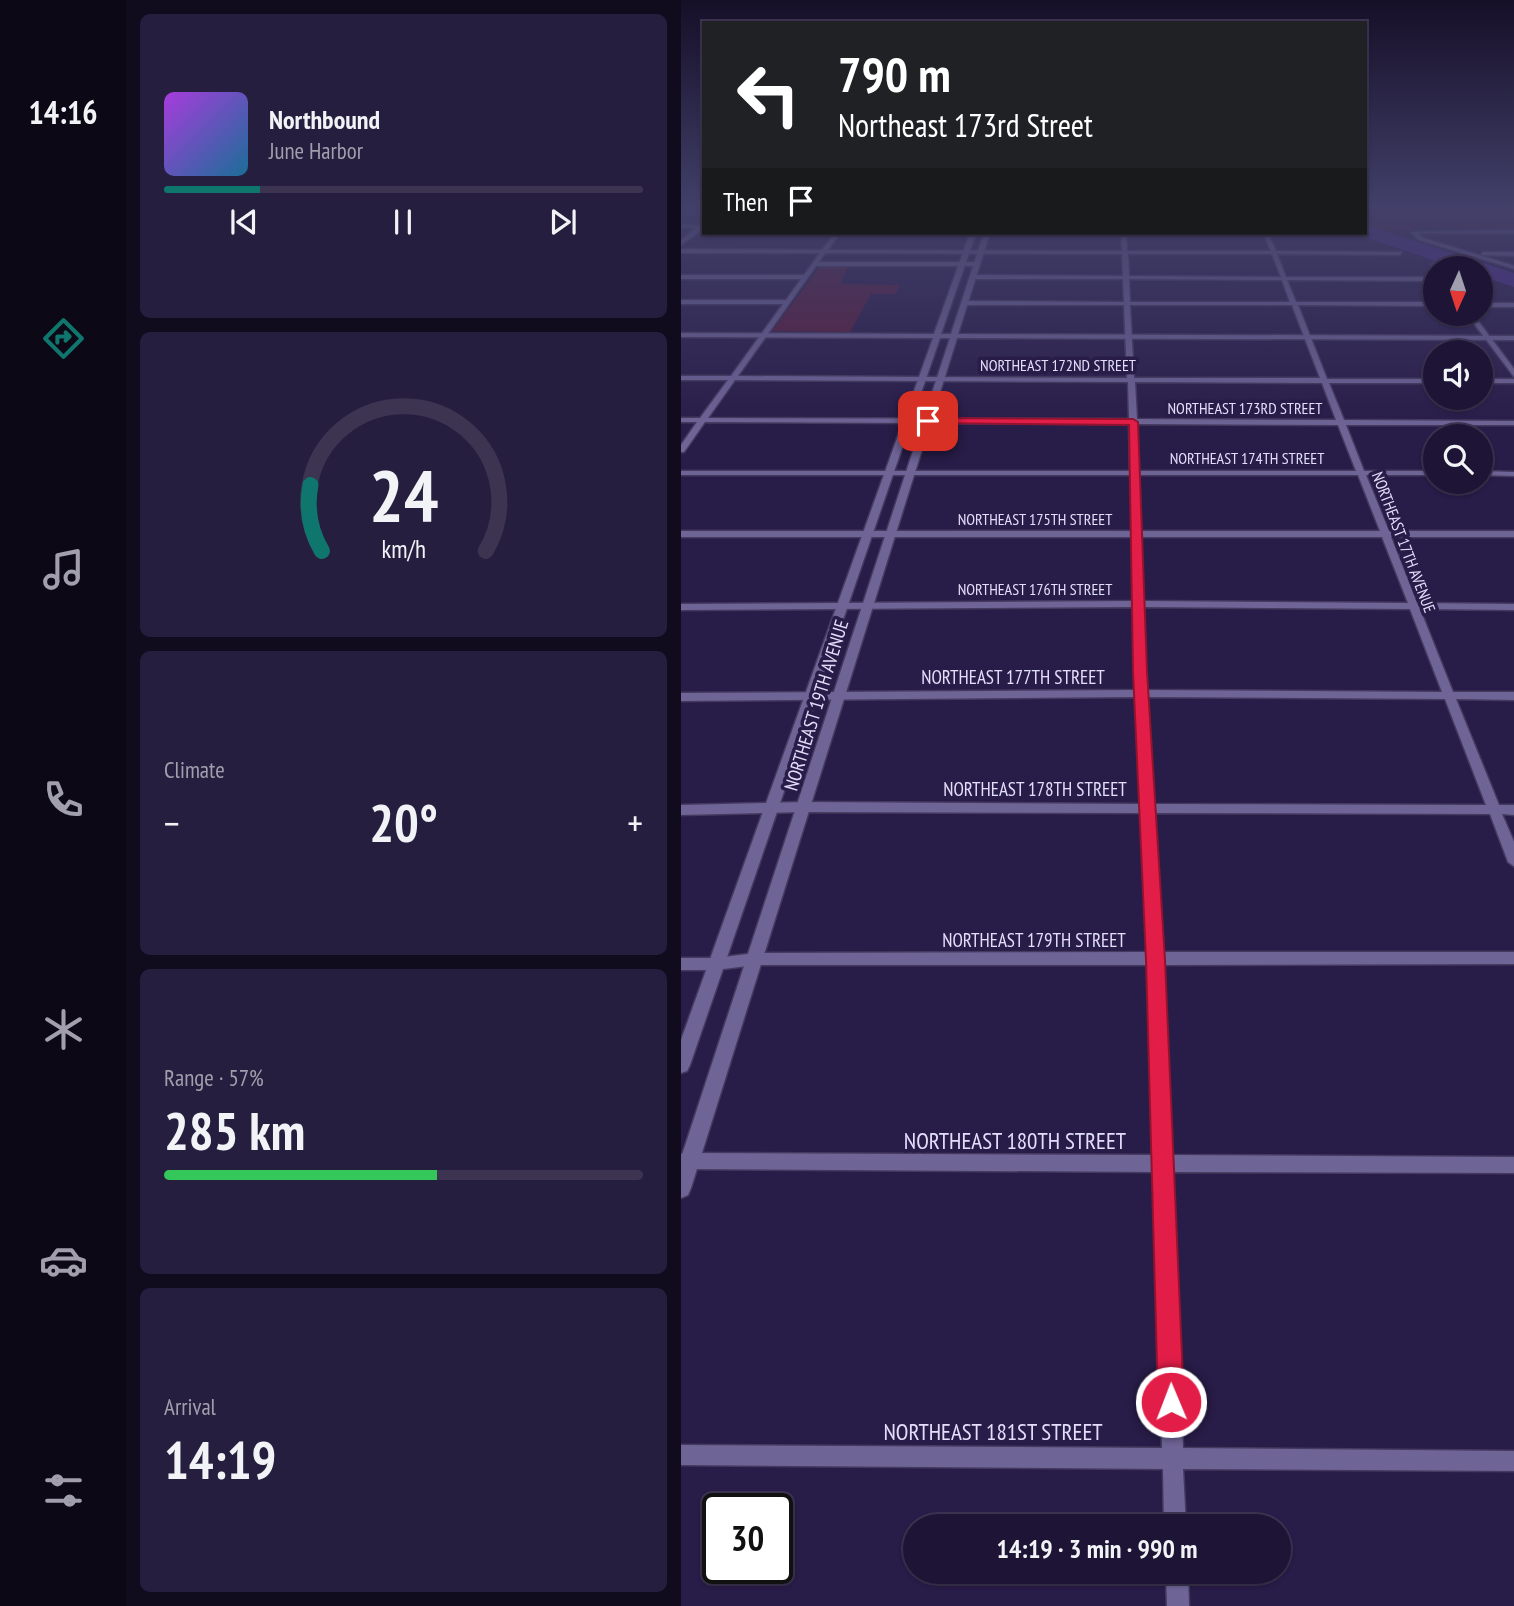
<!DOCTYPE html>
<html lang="en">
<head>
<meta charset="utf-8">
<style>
	body { margin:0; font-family:"PT Sans Narrow",sans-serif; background:#261e3e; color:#f1f3f6; height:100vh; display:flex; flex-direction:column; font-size:26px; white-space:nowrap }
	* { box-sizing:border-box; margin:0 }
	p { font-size:23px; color:#a19fad }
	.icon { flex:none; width:38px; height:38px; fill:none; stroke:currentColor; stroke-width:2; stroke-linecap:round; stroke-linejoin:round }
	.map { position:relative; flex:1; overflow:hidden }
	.side { display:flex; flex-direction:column; gap:14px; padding:14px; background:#100c1e; width:555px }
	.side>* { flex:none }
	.hud { position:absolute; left:21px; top:21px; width:665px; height:214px; border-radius:0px; box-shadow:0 2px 5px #0004,0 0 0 2px #3c3451; background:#202124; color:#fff; overflow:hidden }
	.needle { width:46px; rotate:183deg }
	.controls { position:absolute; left:742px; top:256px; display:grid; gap:14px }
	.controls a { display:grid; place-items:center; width:70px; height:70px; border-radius:50%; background:#1e1536; box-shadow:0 2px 5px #0004,0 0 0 2px #3c3451; font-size:35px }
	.speed { position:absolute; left:21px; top:1493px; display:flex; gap:14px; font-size:35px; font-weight:700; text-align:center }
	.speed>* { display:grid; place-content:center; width:91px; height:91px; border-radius:50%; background:#1e1536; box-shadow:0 2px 5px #0004,0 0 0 2px #3c3451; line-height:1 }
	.speed .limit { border:4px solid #111; border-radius:10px; background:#fff; color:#111 }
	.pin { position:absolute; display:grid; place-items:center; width:60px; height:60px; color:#fff; margin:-30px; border-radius:14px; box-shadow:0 4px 10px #0006 }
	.me { position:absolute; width:77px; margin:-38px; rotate:359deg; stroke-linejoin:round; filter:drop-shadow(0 0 5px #0008) }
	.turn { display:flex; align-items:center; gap:24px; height:147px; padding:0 21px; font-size:32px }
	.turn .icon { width:91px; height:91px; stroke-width:2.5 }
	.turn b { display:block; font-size:49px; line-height:60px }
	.then { display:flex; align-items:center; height:66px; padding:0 21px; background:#0003; gap:14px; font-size:26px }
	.big { font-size:52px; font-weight:600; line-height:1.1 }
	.side .tile { flex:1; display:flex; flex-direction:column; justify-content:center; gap:10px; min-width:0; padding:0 24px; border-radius:10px; background:#261e3e }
	.side .dial { align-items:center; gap:0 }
	.dial svg { height:182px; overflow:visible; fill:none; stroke:#3c3451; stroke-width:7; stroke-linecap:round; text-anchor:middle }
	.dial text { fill:#f1f3f6; stroke:none }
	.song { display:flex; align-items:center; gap:21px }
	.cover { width:84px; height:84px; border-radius:10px; background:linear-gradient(135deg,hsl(280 70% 55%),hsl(200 70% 35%)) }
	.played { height:7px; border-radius:4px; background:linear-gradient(90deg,#0f766e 20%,#3c3451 20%) }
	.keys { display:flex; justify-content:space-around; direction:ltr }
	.heat { display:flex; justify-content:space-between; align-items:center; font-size:38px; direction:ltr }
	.charge { height:10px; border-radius:5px; background:linear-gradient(90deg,#34c759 57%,#3c3451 0) }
	.trip { position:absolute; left:222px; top:1514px; width:388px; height:70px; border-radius:35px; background:#1e1536; box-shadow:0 2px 5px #0004,0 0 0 2px #3c3451; font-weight:600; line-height:70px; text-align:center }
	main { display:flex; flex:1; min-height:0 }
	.tabs { display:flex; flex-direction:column; width:126px; justify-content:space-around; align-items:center; background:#0c0816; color:#a19fad }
	.tabs .icon { width:49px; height:49px }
	.tabs .current { color:#0f766e }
	.tabs b { font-size:32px; color:#f1f3f6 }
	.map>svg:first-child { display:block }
	.green { fill:#581b3a }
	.water { fill:#4b2a8d }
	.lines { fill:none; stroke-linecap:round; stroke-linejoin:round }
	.minor-casing { stroke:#44395e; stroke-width:3 }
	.tertiary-casing { stroke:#44395e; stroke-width:3 }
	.minor { fill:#6e6496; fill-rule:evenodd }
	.tertiary { fill:#6e6496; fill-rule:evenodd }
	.wall { fill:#513761 }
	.route { fill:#e11d48; stroke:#92132f; stroke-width:2 }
	.labels { text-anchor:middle; stroke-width:7; stroke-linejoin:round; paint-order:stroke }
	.far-street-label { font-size:16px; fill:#e3dffb; stroke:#281c48 }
	.street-label { font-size:19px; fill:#e3dffb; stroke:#281c48 }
	.near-street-label { font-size:23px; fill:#e3dffb; stroke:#281c48 }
</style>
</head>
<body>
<main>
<nav class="tabs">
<b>14:16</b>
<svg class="icon current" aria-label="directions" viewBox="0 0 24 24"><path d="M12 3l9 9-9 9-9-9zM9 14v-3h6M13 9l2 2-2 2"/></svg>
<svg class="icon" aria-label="music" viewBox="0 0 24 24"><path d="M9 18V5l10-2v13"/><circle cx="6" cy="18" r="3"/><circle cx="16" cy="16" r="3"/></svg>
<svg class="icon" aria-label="phone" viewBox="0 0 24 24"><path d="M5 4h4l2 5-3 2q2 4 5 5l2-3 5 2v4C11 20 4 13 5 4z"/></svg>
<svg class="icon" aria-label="climate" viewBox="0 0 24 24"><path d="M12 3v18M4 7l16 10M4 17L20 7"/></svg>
<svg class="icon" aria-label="car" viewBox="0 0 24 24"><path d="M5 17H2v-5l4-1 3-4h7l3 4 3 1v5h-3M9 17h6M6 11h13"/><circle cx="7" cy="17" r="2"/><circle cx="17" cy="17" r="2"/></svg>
<svg class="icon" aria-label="filters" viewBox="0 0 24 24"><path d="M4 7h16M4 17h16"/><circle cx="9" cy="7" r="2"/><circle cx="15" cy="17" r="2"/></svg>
</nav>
<section class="side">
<div class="tile">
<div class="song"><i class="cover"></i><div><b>Northbound</b><p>June Harbor</p></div></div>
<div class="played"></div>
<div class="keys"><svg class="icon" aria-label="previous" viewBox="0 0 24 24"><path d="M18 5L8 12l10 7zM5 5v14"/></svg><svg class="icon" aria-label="pause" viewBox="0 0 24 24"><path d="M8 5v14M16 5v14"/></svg><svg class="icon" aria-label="next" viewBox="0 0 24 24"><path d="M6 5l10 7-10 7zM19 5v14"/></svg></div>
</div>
<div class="tile dial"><svg viewBox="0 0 100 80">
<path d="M14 69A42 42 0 1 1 86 69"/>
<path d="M14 69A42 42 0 0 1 9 40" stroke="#0f766e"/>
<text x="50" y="56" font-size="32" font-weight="700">24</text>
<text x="50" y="72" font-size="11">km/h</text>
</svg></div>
<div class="tile"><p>Climate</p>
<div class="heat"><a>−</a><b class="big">20°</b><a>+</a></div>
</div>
<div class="tile"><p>Range · 57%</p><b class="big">285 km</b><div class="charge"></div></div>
<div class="tile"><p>Arrival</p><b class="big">14:19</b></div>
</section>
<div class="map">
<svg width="834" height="1606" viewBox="0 0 834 1606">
	<rect width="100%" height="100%" fill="#281c48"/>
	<!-- green -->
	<g class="green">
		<path d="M684 207H833V229L732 226 735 230 704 231 684 224Z"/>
		<path d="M140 265H168L159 284 219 285 214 294H190L169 332 91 331Z"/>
	</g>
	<!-- water -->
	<path class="water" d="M684 225 833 273V287L800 276V268H775L672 233H684Z"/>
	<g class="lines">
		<!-- minor casing -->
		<g class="minor-casing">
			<g id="minor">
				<path d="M0 225 22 226 23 228 0 245V240L15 228 0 227Z"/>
				<path d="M834 230V233H737L742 238 834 266V269L738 240 730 232Z"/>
				<path d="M154 233H159L147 250 441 251 440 233H445L446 251H590L582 233H587L595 251 721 252 719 255 596 254 605 277H754V281L606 280 615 302H754V306L617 305 646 379H754V383H648L663 420 834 421V425H665L683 471H754V475H685L708 531H834V537H710L736 603 834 604V610L739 609 772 692H834V700L775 699 818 805H834V815L821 814 834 844V867L827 862 809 814 473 813 482 952H834V964L482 965 490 1155 834 1157V1173L491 1172 502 1448 834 1451V1471L502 1469 505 1526H483L482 1469 0 1465V1445L481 1448 474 1172 4 1169 0 1168V1154L4 1153 473 1155 468 965H74L35 970H0V958H35L74 953 468 952 461 813 124 812 0 815V805L124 802 460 804 455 697 0 701V693L454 690 453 607 0 610V604L452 601 451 537H0V531H451L450 475H0V471H449L448 424 24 422 3 452H0V445L16 422H0V418H19L47 380H0V376H50L102 304H0V300H105L120 279H0V275H123L139 253H0V249L141 250ZM144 253 441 254 442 276 292 275 289 277 292 279H442L443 302 284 301 281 303 284 305H443L446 378 57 376 135 266H296L299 264 296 262H138ZM447 254H591L600 277 448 276ZM448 279 601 280 609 302H449ZM449 305H611L639 378H453ZM54 380 447 382 448 419 27 418ZM454 382 641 383 655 420 456 419ZM456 424 657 425 675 471H457ZM458 475H677L699 531H460ZM460 537H701L727 603 462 601ZM462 607 729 609 761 692 465 690ZM466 697 764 699 805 805 472 804Z"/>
				<path d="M802 252H834V256L800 255Z"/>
				<path d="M753 263 755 264 758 268 753 269 750 265Z"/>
				<path d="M800 277 804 278 805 279 800 281Z"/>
				<rect x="800" y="303" width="34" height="4"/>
				<path d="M785 313H791L834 370V378Z"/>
				<rect x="800" y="379" width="34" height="4"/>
				<path d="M800 471 834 472V476L800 475Z"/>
				<path d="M485 1572H507L508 1606H486Z"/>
			</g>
		</g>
		<!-- tertiary casing -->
		<g class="tertiary-casing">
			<path id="tertiary" d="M289 233H295L260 334H270L303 233H309L277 334 834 336V340L276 338 10 1188 7 1195 0 1198V1158L269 338H259L9 1065 6 1071 0 1073V1040L252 338 0 337V333L253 334Z"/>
		</g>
		<!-- minor -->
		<use href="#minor" class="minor"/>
		<!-- tertiary -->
		<use href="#tertiary" class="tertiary"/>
	</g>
	<!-- wall -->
	<path class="wall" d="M684 207H701V210H691Z"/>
	<!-- sky -->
	<linearGradient id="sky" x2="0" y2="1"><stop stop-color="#160f28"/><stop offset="0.48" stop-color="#42406a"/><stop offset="1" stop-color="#42406a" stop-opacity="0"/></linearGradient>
	<rect width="834" height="432" fill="url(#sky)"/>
	<!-- route -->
	<path class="route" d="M247 418 452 419 457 422 466 671 484 960 503 1402 499 1412 490 1415 481 1412 477 1402 465 960 452 671 448 425 244 423Z"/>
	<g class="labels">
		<!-- far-street labels -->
		<g class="far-street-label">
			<text x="377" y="371">NORTHEAST 172ND STREET</text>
			<text x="564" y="414">NORTHEAST 173RD STREET</text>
			<text x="566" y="464">NORTHEAST 174TH STREET</text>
			<text x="354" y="525">NORTHEAST 175TH STREET</text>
			<text transform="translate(723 542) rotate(69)" y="6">NORTHEAST 17TH AVENUE</text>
			<text x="354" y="595">NORTHEAST 176TH STREET</text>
		</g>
		<!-- street labels -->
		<g class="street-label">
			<text x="332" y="684">NORTHEAST 177TH STREET</text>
			<text transform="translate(135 705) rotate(-73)" y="7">NORTHEAST 19TH AVENUE</text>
			<text x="354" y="796">NORTHEAST 178TH STREET</text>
			<text x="353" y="947">NORTHEAST 179TH STREET</text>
		</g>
		<!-- near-street labels -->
		<g class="near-street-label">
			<text x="334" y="1149">NORTHEAST 180TH STREET</text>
			<text x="312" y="1440">NORTHEAST 181ST STREET</text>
		</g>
	</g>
</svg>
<div class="controls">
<a><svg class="needle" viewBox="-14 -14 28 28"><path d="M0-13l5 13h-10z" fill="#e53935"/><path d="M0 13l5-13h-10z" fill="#a19fad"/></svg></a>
<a><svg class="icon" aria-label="sound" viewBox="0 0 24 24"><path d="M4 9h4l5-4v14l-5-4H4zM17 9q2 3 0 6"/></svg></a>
<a><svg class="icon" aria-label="search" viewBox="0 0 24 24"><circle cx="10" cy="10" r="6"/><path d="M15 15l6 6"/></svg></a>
</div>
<div class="speed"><div class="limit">30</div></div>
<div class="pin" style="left:247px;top:421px;background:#d93025"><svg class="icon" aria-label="arrive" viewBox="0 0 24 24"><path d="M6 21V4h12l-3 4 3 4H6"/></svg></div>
<svg class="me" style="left:490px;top:1402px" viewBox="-20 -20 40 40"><circle r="17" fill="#e11d48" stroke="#fff" stroke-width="3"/><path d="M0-11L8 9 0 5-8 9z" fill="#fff"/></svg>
<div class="trip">14:19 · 3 min · 990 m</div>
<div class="hud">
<div class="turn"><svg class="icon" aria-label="left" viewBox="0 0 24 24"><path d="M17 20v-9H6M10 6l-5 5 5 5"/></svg><div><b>790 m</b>Northeast 173rd Street</div></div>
<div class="then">Then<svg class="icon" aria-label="arrive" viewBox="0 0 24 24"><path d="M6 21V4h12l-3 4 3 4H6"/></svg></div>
</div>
</div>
</main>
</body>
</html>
